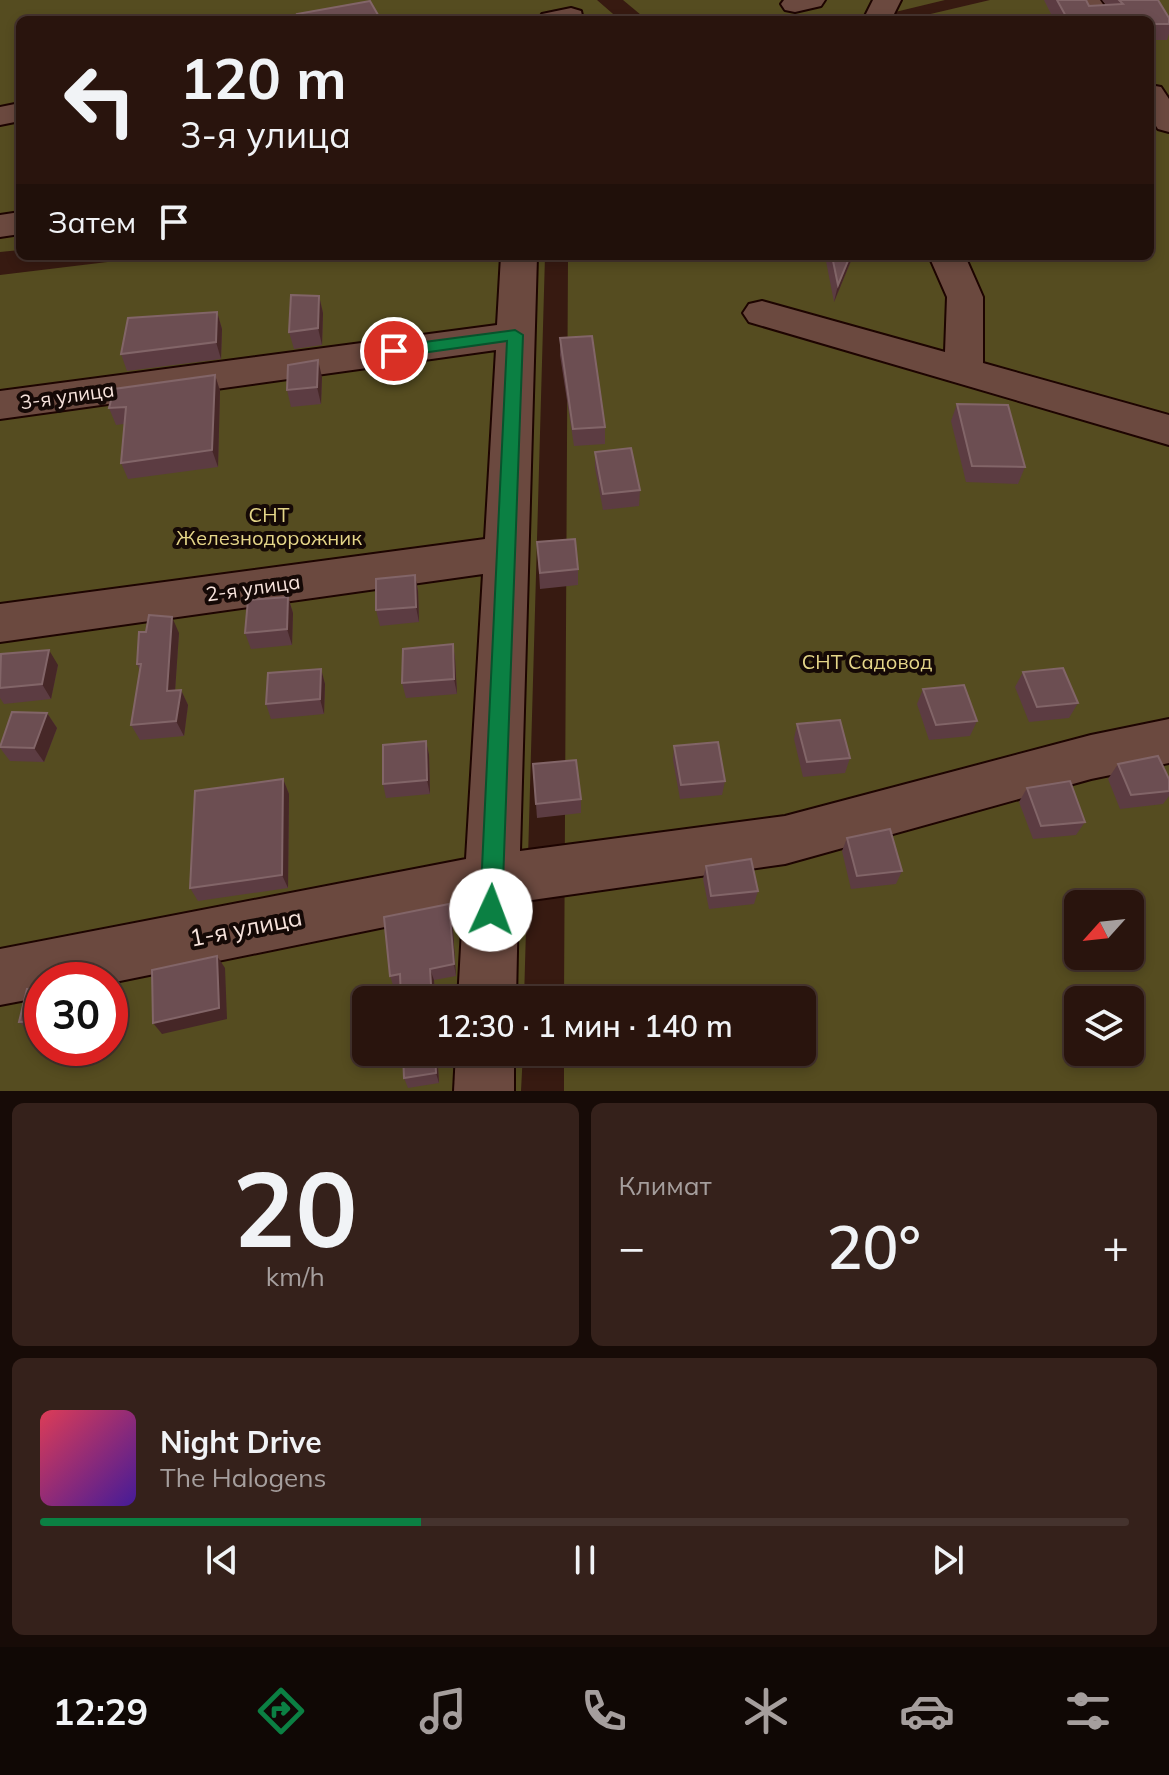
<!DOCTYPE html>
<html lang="ru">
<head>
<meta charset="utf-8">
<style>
	body { margin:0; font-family:Mulish,sans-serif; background:#35211b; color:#f1f3f6; height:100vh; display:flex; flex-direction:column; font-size:30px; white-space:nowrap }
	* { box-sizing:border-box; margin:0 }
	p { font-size:26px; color:#a59e9d }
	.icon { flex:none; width:44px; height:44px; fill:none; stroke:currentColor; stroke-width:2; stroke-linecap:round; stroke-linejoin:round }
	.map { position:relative; height:1091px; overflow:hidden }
	.sheet { display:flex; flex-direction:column; gap:12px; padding:12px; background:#170b07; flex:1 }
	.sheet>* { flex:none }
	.hud { position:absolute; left:16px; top:16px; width:1138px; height:244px; border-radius:12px; box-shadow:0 4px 12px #0003,0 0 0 2px #45332e; background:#29140d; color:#f1f3f6; overflow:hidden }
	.needle { width:52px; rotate:243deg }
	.buttons { position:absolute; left:1064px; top:890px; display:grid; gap:16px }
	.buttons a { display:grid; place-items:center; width:80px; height:80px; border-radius:12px; background:#29140d; box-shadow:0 4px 12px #0003,0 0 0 2px #45332e; font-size:40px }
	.speed { position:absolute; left:24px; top:962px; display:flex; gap:16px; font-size:40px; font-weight:700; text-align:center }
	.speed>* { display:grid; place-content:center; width:104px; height:104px; border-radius:50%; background:#29140d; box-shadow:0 4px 12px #0003,0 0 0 2px #45332e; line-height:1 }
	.speed .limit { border:12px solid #d22; background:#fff; color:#111 }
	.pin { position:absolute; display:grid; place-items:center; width:68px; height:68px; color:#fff; margin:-34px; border:4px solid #fff; border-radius:50%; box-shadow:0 2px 8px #0007 }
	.me { position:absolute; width:88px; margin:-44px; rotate:2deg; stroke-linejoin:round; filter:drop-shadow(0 0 6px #0008) }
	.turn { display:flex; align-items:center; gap:28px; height:168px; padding:0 32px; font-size:36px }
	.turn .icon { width:104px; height:104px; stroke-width:2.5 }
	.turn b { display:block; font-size:56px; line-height:68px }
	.then { display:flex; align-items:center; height:76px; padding:0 32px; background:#0003; gap:16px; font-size:30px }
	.big { font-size:60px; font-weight:600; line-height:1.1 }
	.sheet .tile { flex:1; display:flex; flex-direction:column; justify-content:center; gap:12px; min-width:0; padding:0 28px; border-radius:12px; background:#35211b }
	.sheet .dial { align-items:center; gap:0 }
	.dial b { font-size:104px; line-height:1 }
	.song { display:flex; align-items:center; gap:24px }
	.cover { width:96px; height:96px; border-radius:12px; background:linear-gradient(135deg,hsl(350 70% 55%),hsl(260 70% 35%)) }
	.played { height:8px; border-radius:4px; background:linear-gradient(90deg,#0b8043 35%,#45332e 35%) }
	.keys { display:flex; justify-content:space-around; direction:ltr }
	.heat { display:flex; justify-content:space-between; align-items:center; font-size:44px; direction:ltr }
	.sheet .tiles { flex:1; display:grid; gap:12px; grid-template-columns:1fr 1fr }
	.tile:last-child { grid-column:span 2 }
	.trip { position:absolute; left:352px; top:986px; width:464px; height:80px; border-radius:12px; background:#29140d; box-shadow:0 4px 12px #0003,0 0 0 2px #45332e; font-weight:600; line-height:80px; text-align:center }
	.dock { display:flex; height:128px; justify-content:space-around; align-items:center; background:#100805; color:#a59e9d }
	.dock .icon { width:56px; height:56px }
	.dock .on { color:#0b8043 }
	.dock b { font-size:36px; color:#f1f3f6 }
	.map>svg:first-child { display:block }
	.green { fill:#554c20; fill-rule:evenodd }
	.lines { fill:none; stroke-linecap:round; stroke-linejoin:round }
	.minor-casing { stroke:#1d0401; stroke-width:4 }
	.minor { fill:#6b493f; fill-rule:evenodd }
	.wall { fill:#5c3c42 }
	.shaded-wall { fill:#462727 }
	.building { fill:#6c4e52; stroke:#826568; stroke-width:2 }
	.route { fill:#0b8043; stroke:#07532c; stroke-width:2 }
	.labels { text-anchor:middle; stroke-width:8; stroke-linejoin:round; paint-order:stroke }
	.street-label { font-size:20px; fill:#f7e3dc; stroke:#150906 }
	.park-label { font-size:20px; fill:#e5d689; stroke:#150906 }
	.near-street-label { font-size:24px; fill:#f7e3dc; stroke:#150906 }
</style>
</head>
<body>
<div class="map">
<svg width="1169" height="1091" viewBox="0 0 1169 1091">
	<rect width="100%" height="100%" fill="#371a11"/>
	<!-- green -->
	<g class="green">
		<path d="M0 0H597L620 20H20V250L0 252Z"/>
		<path d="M623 0H945L862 20H647Z"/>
		<path d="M990 0H1169V1091H564V1052H802V1000H564L568 256H1150V20H905ZM1078 904H1130V956H1078ZM1078 1000H1130V1052H1078Z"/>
		<path d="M157 256H545L524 1000H366V1052H523L521 1091H0V275ZM42 980H110V1048H42Z"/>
	</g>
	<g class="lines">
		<!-- minor casing -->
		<g class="minor-casing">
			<g id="minor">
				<path d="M784 0H825L821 6 795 12 785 10 781 4Z"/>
				<path d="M873 0H901L891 20H863Z"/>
				<path d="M1072 0H1100L1114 20H1086Z"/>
				<path d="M571 8 581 11 583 20H538L542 14Z"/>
				<path d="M1150 85 1161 87 1169 99V132L1158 129 1150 117Z"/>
				<path d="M20 103V121L0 125V107Z"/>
				<path d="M20 212V234L0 237V215Z"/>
				<path d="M501 256H537L520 851 785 816 1091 735 1169 719V763L1091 779 785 864 518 902 516 1000H458L463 911 110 983V980H42V997L0 1005V949L466 859 483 574 0 642V604L485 539 496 350 0 419V391L497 325Z"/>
				<path d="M929 256H965L983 297V363L1169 415V445L749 322 743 313 749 304 762 301 945 352 947 297Z"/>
				<path d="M456 1052H514V1091H454Z"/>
			</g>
		</g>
		<!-- minor -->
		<use href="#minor" class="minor"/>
	</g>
	<!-- wall -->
	<g class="wall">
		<path d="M1044 0H1086L1089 6 1106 5 1102 0H1158L1169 18V34L1167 40H1150V20H1054Z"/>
		<path d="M715 256H771L717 262Z"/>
		<path d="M825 256H853L834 302Z"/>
		<path d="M319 296 323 313 322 345 294 349 289 332Z"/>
		<path d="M217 312 222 329 221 359 127 371 121 354Z"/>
		<path d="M560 338 605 427V444L574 446 560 355Z"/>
		<path d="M215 375 220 391 218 467 128 479 121 463 124 424 116 425 109 408Z"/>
		<path d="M322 377 321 404 291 407 287 390Z"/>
		<path d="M957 404 1025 467 1018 484 966 482 951 421Z"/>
		<path d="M595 452 640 490 639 506 603 510 595 468Z"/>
		<path d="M537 542 578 569V585L540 589Z"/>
		<path d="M415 575 418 591 419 622 380 626 376 610Z"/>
		<path d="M288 597 293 613 292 645 251 649 245 633Z"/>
		<path d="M179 633 175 690H181L188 705 184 736 140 740 131 725 140 671 137 664Z"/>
		<path d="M453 644 455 659 457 694 406 698 402 683Z"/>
		<path d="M0 659 58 665 51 699 4 704 0 698Z"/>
		<path d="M321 669 325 684 324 714 271 719 266 704Z"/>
		<path d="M1023 672 1078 703 1069 718 1029 722 1015 687Z"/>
		<path d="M923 689 977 721 970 736 929 740 917 704Z"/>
		<path d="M47 713 57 728 44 762 10 761 0 748V744Z"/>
		<path d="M797 724 850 758 845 773 803 777 794 739Z"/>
		<path d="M426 741 429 755 430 794 386 798 383 784Z"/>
		<path d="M674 746 725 781 722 795 680 799 673 760Z"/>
		<path d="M533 764 581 799V813L537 818Z"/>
		<path d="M1118 764 1169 779V796L1163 804 1120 809 1108 779Z"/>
		<path d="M283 779 289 794 288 888 198 901 190 888Z"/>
		<path d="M1027 788 1085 822 1076 835 1033 839 1019 802Z"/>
		<path d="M847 838 902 871 896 884 851 889 842 851Z"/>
		<path d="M706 866 758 891 754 904 709 909 703 879Z"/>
		<path d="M449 904 452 916 456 976 434 980 435 1000H401V986L394 988 390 976Z"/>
		<path d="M42 988V1033H31L19 1022Z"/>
		<path d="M437 1052 439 1083 408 1088 404 1078Z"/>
	</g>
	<!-- shaded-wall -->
	<g class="shaded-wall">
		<path d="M850 256H853L834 302 838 285Z"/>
		<path d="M319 296 323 313 322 345 318 328Z"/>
		<path d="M217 312 222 329 221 359 216 342Z"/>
		<path d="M318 360 322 377 321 404 317 387Z"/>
		<path d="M215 375 220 391 218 467 212 450Z"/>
		<path d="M415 575 418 591 419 622 416 607Z"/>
		<path d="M288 597 293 613 292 645 287 629Z"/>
		<path d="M172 617 179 633 174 706 167 691Z"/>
		<path d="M453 644 455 659 457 694 454 679Z"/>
		<path d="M49 650 58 665 51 699 42 684Z"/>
		<path d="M321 669 325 684 324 714 320 699Z"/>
		<path d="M181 690 188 705 184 736 176 721Z"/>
		<path d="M47 713 57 728 44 762 34 748Z"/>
		<path d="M426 741 429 755 430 794 427 780Z"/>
		<path d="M283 779 289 794 288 888 282 875Z"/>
		<path d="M449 904 452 916 456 976 454 964Z"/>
		<path d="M217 956 225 968 227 1019 162 1034 153 1023Z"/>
		<path d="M430 969 434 980 435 1000H432Z"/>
		<path d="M435 1052H437L439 1083 436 1073Z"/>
	</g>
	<!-- building -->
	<g class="building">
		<path d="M1057 0H1086L1089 6 1123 4 1119 0H1158L1169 18V24H1150V20H1068Z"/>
		<path d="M370 1 381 20H299L297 14Z"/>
		<path d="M1150 79 1153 86 1154 93H1150Z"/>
		<path d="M832 256H850L838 285Z"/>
		<path d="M291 295 319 296 318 328 289 332Z"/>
		<path d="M217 312 216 342 121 354 128 318Z"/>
		<path d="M592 336 605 427 573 429 560 338Z"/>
		<path d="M318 360 317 387 287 390 288 365Z"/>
		<path d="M215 375 212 450 121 463 126 407 109 408 114 389Z"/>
		<path d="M957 404 1008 405 1025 467 972 466Z"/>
		<path d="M631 448 640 490 603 494 595 452Z"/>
		<path d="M575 539 578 569 540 573 537 542Z"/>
		<path d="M415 575 416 607 376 610V579Z"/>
		<path d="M288 597 287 629 245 633 248 600Z"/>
		<path d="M149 615 172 617 167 691 181 690 176 721 131 725 141 664H137L139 632H146Z"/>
		<path d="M453 644 454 679 402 683 403 649Z"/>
		<path d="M49 650 42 684 0 688 1 654Z"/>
		<path d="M1063 668 1078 703 1037 707 1023 672Z"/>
		<path d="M321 669 320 699 266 704 268 673Z"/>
		<path d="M964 685 977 721 936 725 923 689Z"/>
		<path d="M12 712 47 713 34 748 0 747Z"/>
		<path d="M840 720 850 758 807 762 797 724Z"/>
		<path d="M426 741 427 780 383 784V745Z"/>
		<path d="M718 742 725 781 681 785 674 746Z"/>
		<path d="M1158 756 1169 779V791L1131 795 1118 764Z"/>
		<path d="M576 760 581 799 536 804 533 764Z"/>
		<path d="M283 779 282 875 190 888 195 791Z"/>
		<path d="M1070 781 1085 822 1041 826 1027 788Z"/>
		<path d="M890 829 902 871 857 876 847 838Z"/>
		<path d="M751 859 758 891 711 896 706 866Z"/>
		<path d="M449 904 454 964 430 969 432 1000H401L400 974 390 976 384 917Z"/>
		<path d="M217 956 219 1008 153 1023 152 970Z"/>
		<path d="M42 988V1021L19 1022 27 989Z"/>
		<path d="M403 1052H435L436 1073 404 1078Z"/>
	</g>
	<!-- route -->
	<path class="route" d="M515 330 523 335 502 910 499 917 491 920 483 917 480 910 507 341 394 357 386 351 394 346Z"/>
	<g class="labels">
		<!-- street labels -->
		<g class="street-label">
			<text transform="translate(67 396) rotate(-8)" y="7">3-я улица</text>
			<text transform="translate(253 588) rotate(-8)" y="7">2-я улица</text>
		</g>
		<!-- park labels -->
		<g class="park-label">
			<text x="269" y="522">СНТ<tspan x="269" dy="23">Железнодорожник</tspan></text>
			<text x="867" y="669">СНТ Садовод</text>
		</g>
		<!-- near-street labels -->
		<g class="near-street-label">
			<text transform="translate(246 928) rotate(-11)" y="8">1-я улица</text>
		</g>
	</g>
</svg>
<div class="buttons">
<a><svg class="needle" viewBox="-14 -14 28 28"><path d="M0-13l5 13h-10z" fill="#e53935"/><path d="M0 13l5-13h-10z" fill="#a59e9d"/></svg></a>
<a><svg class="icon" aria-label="layers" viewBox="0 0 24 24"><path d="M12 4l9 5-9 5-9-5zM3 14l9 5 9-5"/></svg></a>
</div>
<div class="speed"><div class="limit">30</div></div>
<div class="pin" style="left:394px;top:351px;background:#d93025"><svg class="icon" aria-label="arrive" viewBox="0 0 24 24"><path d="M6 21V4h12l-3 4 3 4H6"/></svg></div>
<svg class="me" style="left:491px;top:910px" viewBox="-20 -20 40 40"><circle r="19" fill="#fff"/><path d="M0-13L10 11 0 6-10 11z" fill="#0b8043"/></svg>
<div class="trip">12:30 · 1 мин · 140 m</div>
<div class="hud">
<div class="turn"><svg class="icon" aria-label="left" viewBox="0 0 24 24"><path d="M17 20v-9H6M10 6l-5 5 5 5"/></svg><div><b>120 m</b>3-я улица</div></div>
<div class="then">Затем<svg class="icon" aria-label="arrive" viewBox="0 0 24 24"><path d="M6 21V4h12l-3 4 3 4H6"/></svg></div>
</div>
</div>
<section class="sheet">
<div class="tiles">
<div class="tile dial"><b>20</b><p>km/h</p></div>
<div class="tile"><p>Климат</p>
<div class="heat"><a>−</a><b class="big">20°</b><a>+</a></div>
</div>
<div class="tile">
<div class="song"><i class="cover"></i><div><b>Night Drive</b><p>The Halogens</p></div></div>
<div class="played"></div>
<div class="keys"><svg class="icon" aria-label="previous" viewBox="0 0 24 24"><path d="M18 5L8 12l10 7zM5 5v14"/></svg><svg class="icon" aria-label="pause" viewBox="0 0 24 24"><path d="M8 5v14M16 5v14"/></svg><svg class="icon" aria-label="next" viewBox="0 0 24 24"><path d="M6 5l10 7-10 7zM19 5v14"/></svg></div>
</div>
</div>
</section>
<nav class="dock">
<b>12:29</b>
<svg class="icon on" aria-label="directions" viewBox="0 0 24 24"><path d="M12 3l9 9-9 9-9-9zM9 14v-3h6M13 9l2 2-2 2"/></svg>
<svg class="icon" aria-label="music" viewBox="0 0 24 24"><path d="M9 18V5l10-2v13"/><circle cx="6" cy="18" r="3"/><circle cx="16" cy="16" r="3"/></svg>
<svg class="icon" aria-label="phone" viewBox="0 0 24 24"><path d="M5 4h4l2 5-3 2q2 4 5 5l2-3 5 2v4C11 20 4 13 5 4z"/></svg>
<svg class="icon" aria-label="climate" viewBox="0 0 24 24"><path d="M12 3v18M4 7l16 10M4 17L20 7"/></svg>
<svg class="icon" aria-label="car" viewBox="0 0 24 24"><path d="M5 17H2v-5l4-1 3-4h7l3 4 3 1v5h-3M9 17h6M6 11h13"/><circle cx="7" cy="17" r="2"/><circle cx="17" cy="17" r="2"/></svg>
<svg class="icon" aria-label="filters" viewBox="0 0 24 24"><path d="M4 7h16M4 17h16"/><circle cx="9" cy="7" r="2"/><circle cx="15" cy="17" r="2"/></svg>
</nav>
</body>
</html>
